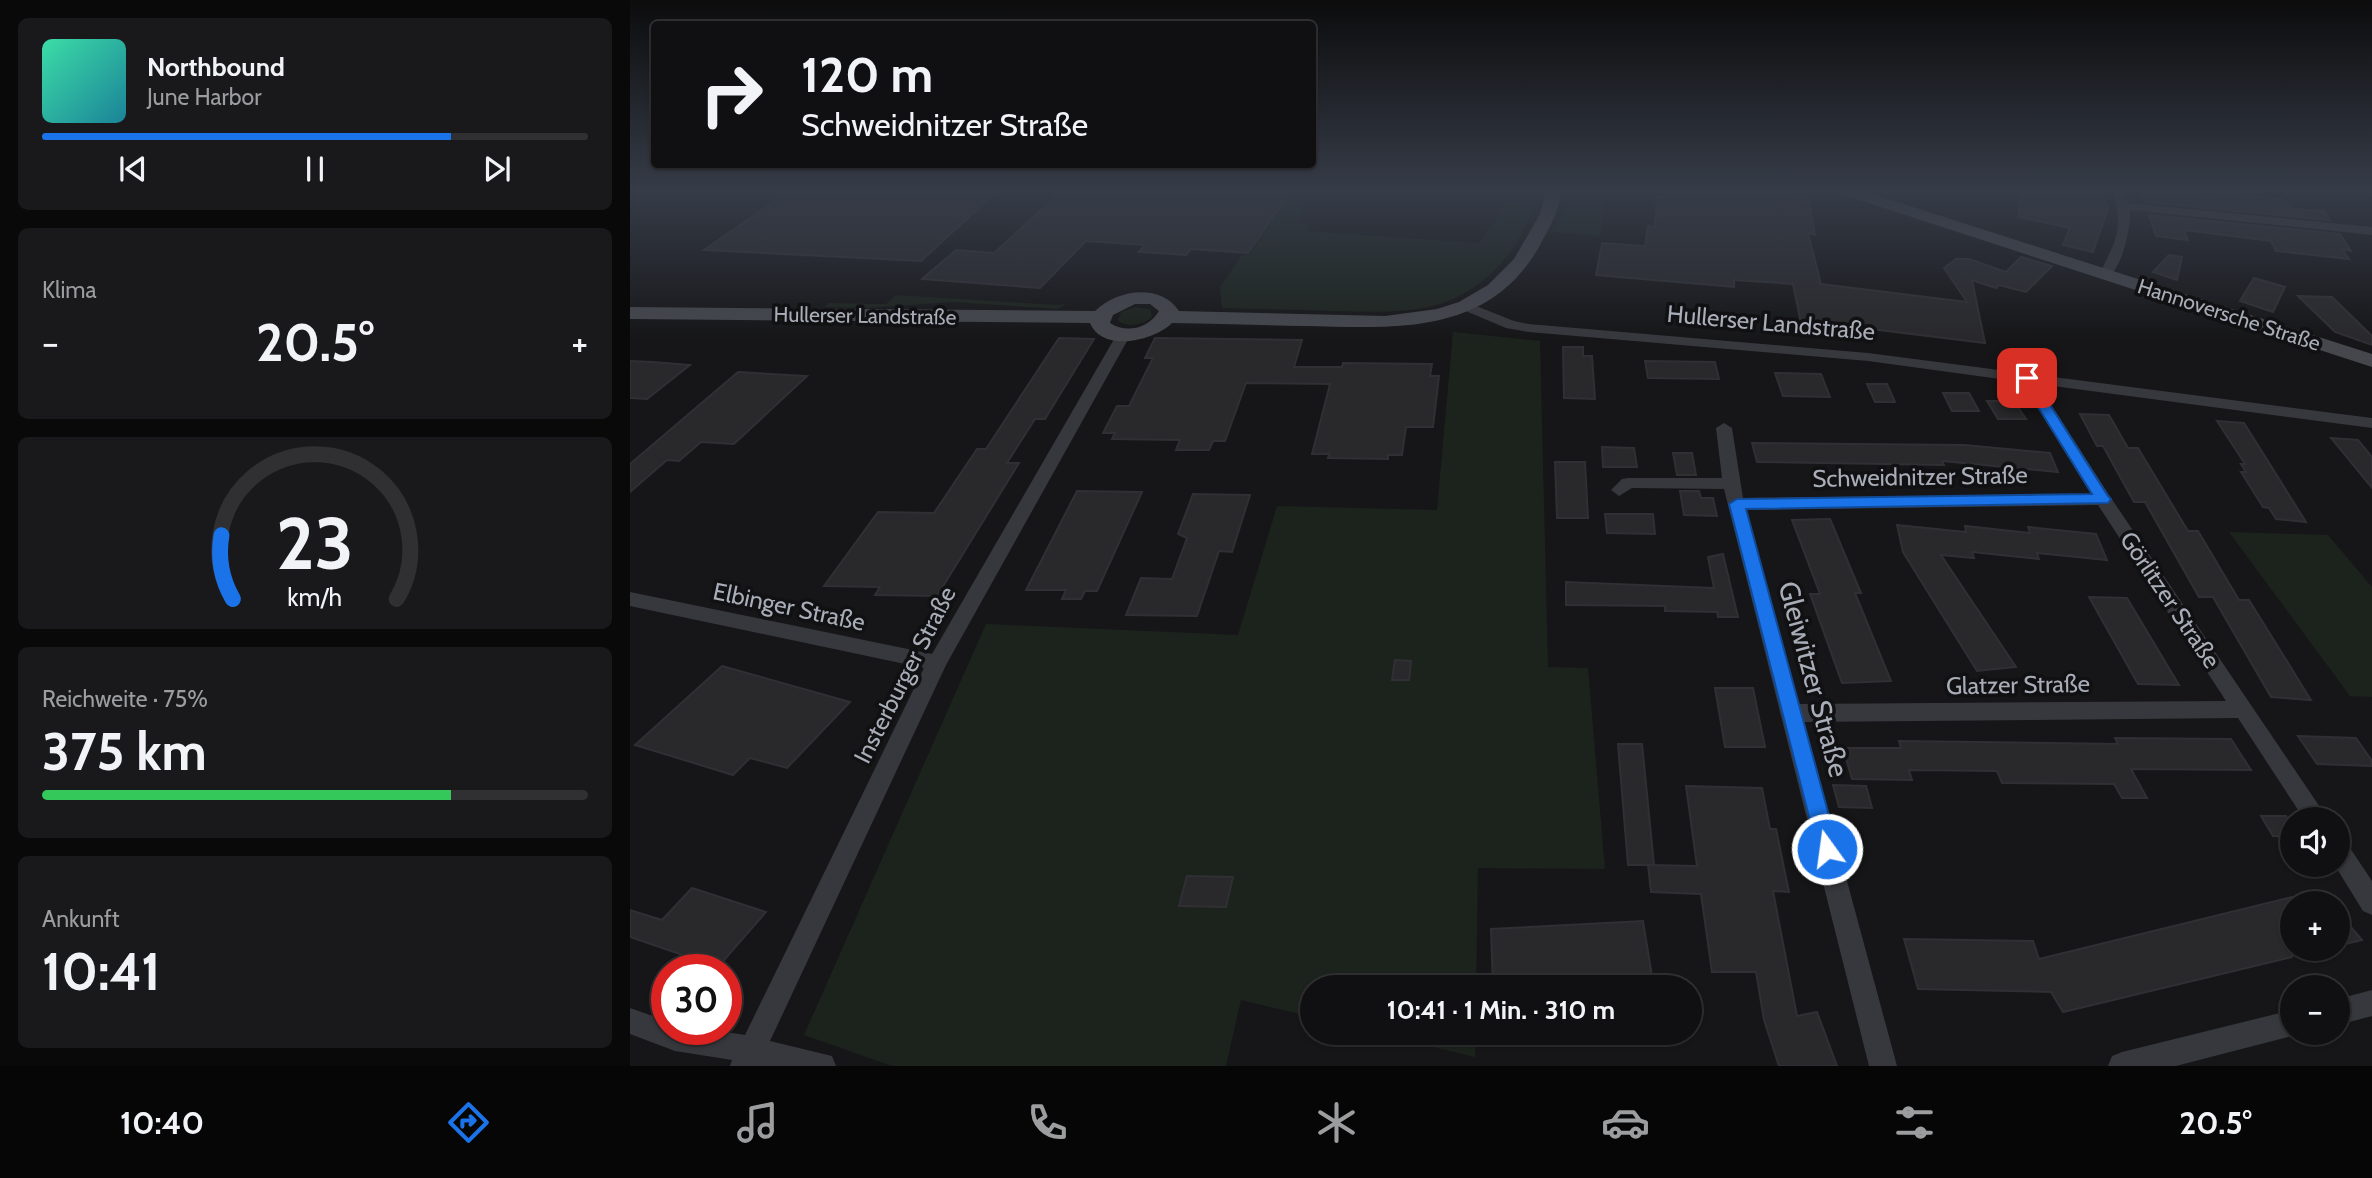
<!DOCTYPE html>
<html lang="de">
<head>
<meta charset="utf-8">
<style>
	body { margin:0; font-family:Cabin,sans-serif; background:#19191b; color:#f1f3f6; height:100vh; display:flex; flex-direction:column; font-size:26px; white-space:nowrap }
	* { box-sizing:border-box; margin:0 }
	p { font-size:23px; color:#9c9d9f }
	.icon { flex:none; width:38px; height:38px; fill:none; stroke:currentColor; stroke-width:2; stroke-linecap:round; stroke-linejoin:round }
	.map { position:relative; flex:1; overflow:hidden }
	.drawer { display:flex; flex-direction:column; gap:18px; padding:18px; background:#09090a; width:630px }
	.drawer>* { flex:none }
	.hud { position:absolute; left:21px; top:21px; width:665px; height:147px; border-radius:7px; box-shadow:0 2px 5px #0004,0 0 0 2px #303032; background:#101012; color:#f1f3f6; overflow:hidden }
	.tools { position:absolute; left:1650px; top:807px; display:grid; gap:14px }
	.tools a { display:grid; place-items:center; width:70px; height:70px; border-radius:50%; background:#101012; box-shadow:0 2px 5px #0004,0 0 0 2px #303032; font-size:35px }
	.speed { position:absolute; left:21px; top:954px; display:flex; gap:14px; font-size:35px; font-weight:700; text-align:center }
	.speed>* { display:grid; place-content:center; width:91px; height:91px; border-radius:50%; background:#101012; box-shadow:0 2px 5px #0004,0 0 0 2px #303032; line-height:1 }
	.speed .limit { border:10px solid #d22; background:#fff; color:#111 }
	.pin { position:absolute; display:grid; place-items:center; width:60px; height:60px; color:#fff; margin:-30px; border-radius:14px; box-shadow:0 4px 10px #0006 }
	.me { position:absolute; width:77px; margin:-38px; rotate:346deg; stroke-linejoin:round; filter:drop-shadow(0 0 5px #0008) }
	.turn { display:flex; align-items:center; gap:24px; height:147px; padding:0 35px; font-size:32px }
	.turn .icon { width:91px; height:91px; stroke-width:2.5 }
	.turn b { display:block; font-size:49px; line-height:60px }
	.big { font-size:52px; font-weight:700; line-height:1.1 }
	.drawer .widget { flex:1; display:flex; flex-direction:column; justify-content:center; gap:10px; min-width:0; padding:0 24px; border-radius:10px; background:#19191b }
	.drawer .dial { align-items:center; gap:0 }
	.dial svg { height:182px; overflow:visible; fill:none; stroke:#303032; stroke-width:7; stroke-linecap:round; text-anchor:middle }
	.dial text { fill:#f1f3f6; stroke:none }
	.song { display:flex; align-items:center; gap:21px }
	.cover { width:84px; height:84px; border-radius:10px; background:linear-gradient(135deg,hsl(160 70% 55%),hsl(190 70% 35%)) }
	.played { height:7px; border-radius:4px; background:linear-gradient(90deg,#1a73e8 75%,#303032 75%) }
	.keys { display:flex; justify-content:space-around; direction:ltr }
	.heat { display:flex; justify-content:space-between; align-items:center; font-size:38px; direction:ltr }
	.charge { height:10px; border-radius:5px; background:linear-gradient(90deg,#34c759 75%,#303032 0) }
	.trip { position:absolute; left:670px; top:975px; width:402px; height:70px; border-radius:35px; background:#101012; box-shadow:0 2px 5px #0004,0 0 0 2px #303032; font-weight:700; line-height:70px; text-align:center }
	.tab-bar { display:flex; height:112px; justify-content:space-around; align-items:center; background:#060607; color:#9c9d9f }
	.tab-bar .icon { width:49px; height:49px }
	.tab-bar .active { color:#1a73e8 }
	.tab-bar b { font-size:32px; color:#f1f3f6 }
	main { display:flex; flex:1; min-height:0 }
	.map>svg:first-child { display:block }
	.green { fill:#1c231d }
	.building { fill:#29292c; stroke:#303034; stroke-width:2 }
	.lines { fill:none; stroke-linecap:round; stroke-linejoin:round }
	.street { fill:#37383d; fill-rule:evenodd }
	.secondary { fill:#45474d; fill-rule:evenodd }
	.route { fill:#1a73e8; stroke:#114b97; stroke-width:2 }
	.labels { text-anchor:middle; stroke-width:7; stroke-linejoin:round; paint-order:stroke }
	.far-street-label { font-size:21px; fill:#a8adb8; stroke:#111113 }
	.street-label { font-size:24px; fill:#a8adb8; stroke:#111113 }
	.near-street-label { font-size:28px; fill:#a8adb8; stroke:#111113 }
</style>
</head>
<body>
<main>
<section class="drawer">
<div class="widget">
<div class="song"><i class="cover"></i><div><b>Northbound</b><p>June Harbor</p></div></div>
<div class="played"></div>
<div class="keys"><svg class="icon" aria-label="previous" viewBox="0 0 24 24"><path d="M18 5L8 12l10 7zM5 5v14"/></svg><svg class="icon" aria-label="pause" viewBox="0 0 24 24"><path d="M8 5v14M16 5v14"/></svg><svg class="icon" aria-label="next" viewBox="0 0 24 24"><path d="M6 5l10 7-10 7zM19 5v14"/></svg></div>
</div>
<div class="widget"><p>Klima</p>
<div class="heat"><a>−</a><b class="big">20.5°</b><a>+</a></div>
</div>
<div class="widget dial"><svg viewBox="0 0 100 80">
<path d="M14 69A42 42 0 1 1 86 69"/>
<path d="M14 69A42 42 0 0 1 9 41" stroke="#1a73e8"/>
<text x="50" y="56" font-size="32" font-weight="700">23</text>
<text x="50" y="72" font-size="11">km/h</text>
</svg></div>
<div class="widget"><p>Reichweite · 75%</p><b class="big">375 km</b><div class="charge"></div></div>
<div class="widget"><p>Ankunft</p><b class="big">10:41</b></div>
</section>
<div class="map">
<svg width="1742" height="1066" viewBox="0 0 1742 1066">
	<rect width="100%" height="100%" fill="#161618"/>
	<!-- green -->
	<g class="green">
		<path d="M877 191C884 191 898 188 903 193 908 199 903 207 901 213 887 254 851 291 810 304 775 314 740 312 704 311 667 310 630 309 592 308L590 287 612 255H619L658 198 681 199 666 223 680 225 677 231 848 243 867 219Z"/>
		<path d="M949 198 975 201 970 236 922 232 942 200Z"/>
		<path d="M266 295 428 305 436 304 428 309 322 302 239 308 195 307 198 303 256 304Z"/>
		<path d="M505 307 520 309 522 317C512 325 499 328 488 321L491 312Z"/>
		<path d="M823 332 910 341 918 667 958 668 975 869 848 868 846 987H682V1017L611 1000 596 1066H262L174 1035 356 624 608 635 647 506 807 510Z"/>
		<path d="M1599 532 1698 535 1742 587V697L1720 696Z"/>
		<path d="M745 1033H846L845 1057Z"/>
	</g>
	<!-- building -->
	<g class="building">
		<path d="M160 191H332L328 194 363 195 291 261 74 250Z"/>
		<path d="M432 191H661L618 253 561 249 556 255 509 252 515 245 456 241 410 288 292 279 326 250 364 253Z"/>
		<path d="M1038 191H1145L1146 195 1178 197 1185 235 1178 233 1191 284 1337 302 1314 268 1326 259H1339L1376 272 1391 257 1422 266 1396 292 1369 285 1366 288 1342 280 1355 343 1200 324 1203 335 1173 333 1163 284 1104 280V287L966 275 972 243 1015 246 1018 226 1025 227 1027 197H1038Z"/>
		<path d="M1390 191 1473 192 1478 208 1463 252 1433 245 1440 228 1389 217Z"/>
		<path d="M1510 191 1590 198 1588 195 1652 199 1664 209 1694 211 1700 220 1514 202Z"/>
		<path d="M1519 215 1710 234 1721 251 1712 249 1719 259 1646 251 1641 241 1603 236 1554 230 1558 240 1526 236Z"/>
		<path d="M1539 255 1552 257 1547 280 1523 272Z"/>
		<path d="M1624 278 1655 287 1643 312 1610 301Z"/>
		<path d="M1668 296 1702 297 1742 336V345L1705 332Z"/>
		<path d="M429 338 464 339 415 419H405L377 463H389L307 596 245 595 250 587 194 586 248 512 304 513 347 449H356Z"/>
		<path d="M525 338 672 340 664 367H712L713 363 802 364 800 376H809L803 427H776L772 455H758V459L698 458 699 454H682L700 384 616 383 595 441H583L579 450H546L550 440 482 439 485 433H473L487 406H499L523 358H515Z"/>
		<path d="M933 347H953V356H962L965 399 934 398Z"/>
		<path d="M0 361 23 362 60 365 17 399 0 398Z"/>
		<path d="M1015 361 1085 362 1089 379 1018 378Z"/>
		<path d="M108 372 177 376 104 444 71 442 49 461 37 460 0 492V464Z"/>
		<path d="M1145 373 1191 374 1200 397 1153 396Z"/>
		<path d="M1237 384H1257L1265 402H1245Z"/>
		<path d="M1313 393H1339L1349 411H1322Z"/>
		<path d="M1357 401H1384L1396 419H1368Z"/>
		<path d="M1450 414 1479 415 1498 448H1508L1558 531H1568L1609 600H1619L1681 700 1641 697 1583 597H1569L1515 502H1504L1473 446H1467Z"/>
		<path d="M1587 421 1614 423 1676 522 1646 519 1639 508 1633 507 1611 472H1616L1611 464H1615Z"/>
		<path d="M1701 438 1728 440 1742 457V488Z"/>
		<path d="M1122 443 1334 445 1420 453 1428 472 1312 461 1314 465 1127 462Z"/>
		<path d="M972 447 1004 448 1007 467H973Z"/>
		<path d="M1043 453H1062L1066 475H1047Z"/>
		<path d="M925 462H955L958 518H927Z"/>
		<path d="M447 491 512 492 467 591H455L451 599H432L436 590H396Z"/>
		<path d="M1050 491H1069L1071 498H1083L1087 516 1054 515Z"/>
		<path d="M563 494 620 495 602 552 589 551 567 616 496 615 511 578 542 579 557 538 548 534Z"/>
		<path d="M975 514H1023L1025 534 977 533Z"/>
		<path d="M1200 519 1231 593H1225L1261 681 1212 683 1180 594H1190L1162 520Z"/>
		<path d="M1267 525 1336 532 1335 526 1400 533 1398 527 1466 534 1477 560 1407 553 1409 559 1342 552 1344 558 1311 555 1386 667 1347 671 1273 552Z"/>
		<path d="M1093 554 1108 617H1088L1087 612 1035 611V606L936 605V582L1084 588 1078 557Z"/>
		<path d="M1459 597 1497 598 1549 685 1508 684Z"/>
		<path d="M765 660 781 661 779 680H762Z"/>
		<path d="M92 666 220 702 157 768 120 758 103 775 5 745Z"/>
		<path d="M1085 688H1123L1135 747H1095Z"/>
		<path d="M1668 736 1726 738 1742 761V766L1687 764Z"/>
		<path d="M1485 738 1601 739 1621 770 1501 769 1517 798H1492L1484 784 1372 783 1367 771 1279 770 1282 780 1222 779 1213 748H1271L1269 741 1488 744Z"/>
		<path d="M988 744H1012L1024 865H998Z"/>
		<path d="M1203 785 1236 786 1242 808 1209 807Z"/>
		<path d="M1056 786 1132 788 1140 829H1146L1159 892 1143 891 1167 1016 1187 1012 1207 1066H1149L1134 1020 1126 972H1082L1071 894 1021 892 1018 865 1067 866Z"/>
		<path d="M1631 816H1656L1662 827V837L1643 836Z"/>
		<path d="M557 876 603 877 596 907 549 906Z"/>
		<path d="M62 888 136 912 88 967 0 937V910L32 920Z"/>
		<path d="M1662 897V957L1433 1012 1421 992 1288 989 1274 939 1403 941 1409 959Z"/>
		<path d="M1708 912 1732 940 1708 946Z"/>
		<path d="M1013 921 1022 976 863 985 861 929Z"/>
	</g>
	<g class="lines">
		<!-- street -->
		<g class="street">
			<path d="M1483 191H1493L1498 203 1742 227V235L1500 210C1501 227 1492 272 1475 279L1469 275C1486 240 1494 230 1483 191Z"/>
			<path d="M836 302 884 321 899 324 1238 353 1742 418V428L1408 384 1479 495 1698 819H1674L1608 718 1174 722 1267 1066H1239L1094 489 1002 488 989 496 981 490 992 479 998 478H1092L1086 428 1094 423 1102 428 1113 498 1461 494 1392 382 1238 361 899 332 876 328 831 309V303ZM1468 505 1596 701 1169 704 1116 510Z"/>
			<path d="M494 330 501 334 316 665 140 1041 202 1056 206 1066H100L102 1060 45 1051 0 1034V1008L37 1021V1029H78L115 1035 294 668 0 606V592L302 654 487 334Z"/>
			<path d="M1708 839 1716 842 1742 881V915L1733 911 1704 864H1708Z"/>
			<path d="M1742 990V1016L1708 1025V999Z"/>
			<path d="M1662 1010V1032H1671L1662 1036 1546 1066H1478L1482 1056 1492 1052Z"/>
		</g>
		<!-- secondary -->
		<g class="secondary">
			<path d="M916 191 931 193C928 214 919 228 909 247 858 336 765 328 676 326 631 325 587 324 542 323 524 341 472 353 460 323L0 319V307L465 311C487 289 531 283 549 311L755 316 807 309 829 302 858 285 884 259 910 214ZM505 304H520L529 311C519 328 497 334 480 323L483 315Z"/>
			<path d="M1209 191H1233L1742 354V367L1211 194Z"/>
		</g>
	</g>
	<!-- sky -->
	<linearGradient id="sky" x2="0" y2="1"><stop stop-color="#0c0c0d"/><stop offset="0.56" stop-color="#363c48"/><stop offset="1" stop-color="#363c48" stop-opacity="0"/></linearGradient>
	<rect width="1742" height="340" fill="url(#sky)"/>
	<!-- route -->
	<path class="route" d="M1397 374 1403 378 1478 496 1481 499 1478 503 1116 509 1208 849 1205 856 1197 859 1189 856 1099 504 1107 499 1462 494 1390 378Z"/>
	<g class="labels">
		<!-- far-street labels -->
		<g class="far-street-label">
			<text transform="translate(1599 315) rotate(18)" y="7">Hannoversche Straße</text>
			<text transform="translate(235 316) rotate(1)" y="7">Hullerser Landstraße</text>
		</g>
		<!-- street labels -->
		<g class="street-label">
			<text transform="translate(1141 323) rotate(5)" y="8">Hullerser Landstraße</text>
			<text transform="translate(1290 477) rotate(-1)" y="8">Schweidnitzer Straße</text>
			<text transform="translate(1540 600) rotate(56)" y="8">Görlitzer Straße</text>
			<text transform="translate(159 607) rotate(12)" y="8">Elbinger Straße</text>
			<text transform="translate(275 675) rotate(-63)" y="8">Insterburger Straße</text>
			<text transform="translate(1388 685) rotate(-1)" y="8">Glatzer Straße</text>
		</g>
		<!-- near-street labels -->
		<g class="near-street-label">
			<text transform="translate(1184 679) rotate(75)" y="10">Gleiwitzer Straße</text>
		</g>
	</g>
</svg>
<div class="tools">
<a><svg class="icon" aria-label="sound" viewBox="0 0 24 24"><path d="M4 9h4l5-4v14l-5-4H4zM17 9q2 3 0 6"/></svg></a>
<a>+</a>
<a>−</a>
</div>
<div class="speed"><div class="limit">30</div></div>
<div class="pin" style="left:1397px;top:378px;background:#d93025"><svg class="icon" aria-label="arrive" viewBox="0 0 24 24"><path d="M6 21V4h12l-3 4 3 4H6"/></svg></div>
<svg class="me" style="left:1197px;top:849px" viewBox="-20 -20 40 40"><circle r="17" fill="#1a73e8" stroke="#fff" stroke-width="3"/><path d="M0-11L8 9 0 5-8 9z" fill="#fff"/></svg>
<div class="trip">10:41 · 1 Min. · 310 m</div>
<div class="hud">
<div class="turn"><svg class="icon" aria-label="right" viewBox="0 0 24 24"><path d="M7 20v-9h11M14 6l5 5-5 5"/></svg><div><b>120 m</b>Schweidnitzer Straße</div></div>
</div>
</div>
</main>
<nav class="tab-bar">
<b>10:40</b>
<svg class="icon active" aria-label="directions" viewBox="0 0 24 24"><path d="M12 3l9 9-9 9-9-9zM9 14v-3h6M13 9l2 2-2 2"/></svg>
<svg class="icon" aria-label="music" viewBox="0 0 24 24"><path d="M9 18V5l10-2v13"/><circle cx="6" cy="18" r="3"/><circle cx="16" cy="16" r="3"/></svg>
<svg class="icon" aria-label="phone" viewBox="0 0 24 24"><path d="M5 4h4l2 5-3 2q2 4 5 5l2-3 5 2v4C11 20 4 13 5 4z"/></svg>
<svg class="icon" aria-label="climate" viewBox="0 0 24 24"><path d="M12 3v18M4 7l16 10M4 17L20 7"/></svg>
<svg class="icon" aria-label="car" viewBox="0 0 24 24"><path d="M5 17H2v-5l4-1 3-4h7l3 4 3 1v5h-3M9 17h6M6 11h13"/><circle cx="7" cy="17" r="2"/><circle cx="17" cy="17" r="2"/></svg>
<svg class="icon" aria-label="filters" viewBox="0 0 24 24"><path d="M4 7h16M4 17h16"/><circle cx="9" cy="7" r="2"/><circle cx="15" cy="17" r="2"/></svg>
<b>20.5°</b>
</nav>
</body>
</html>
